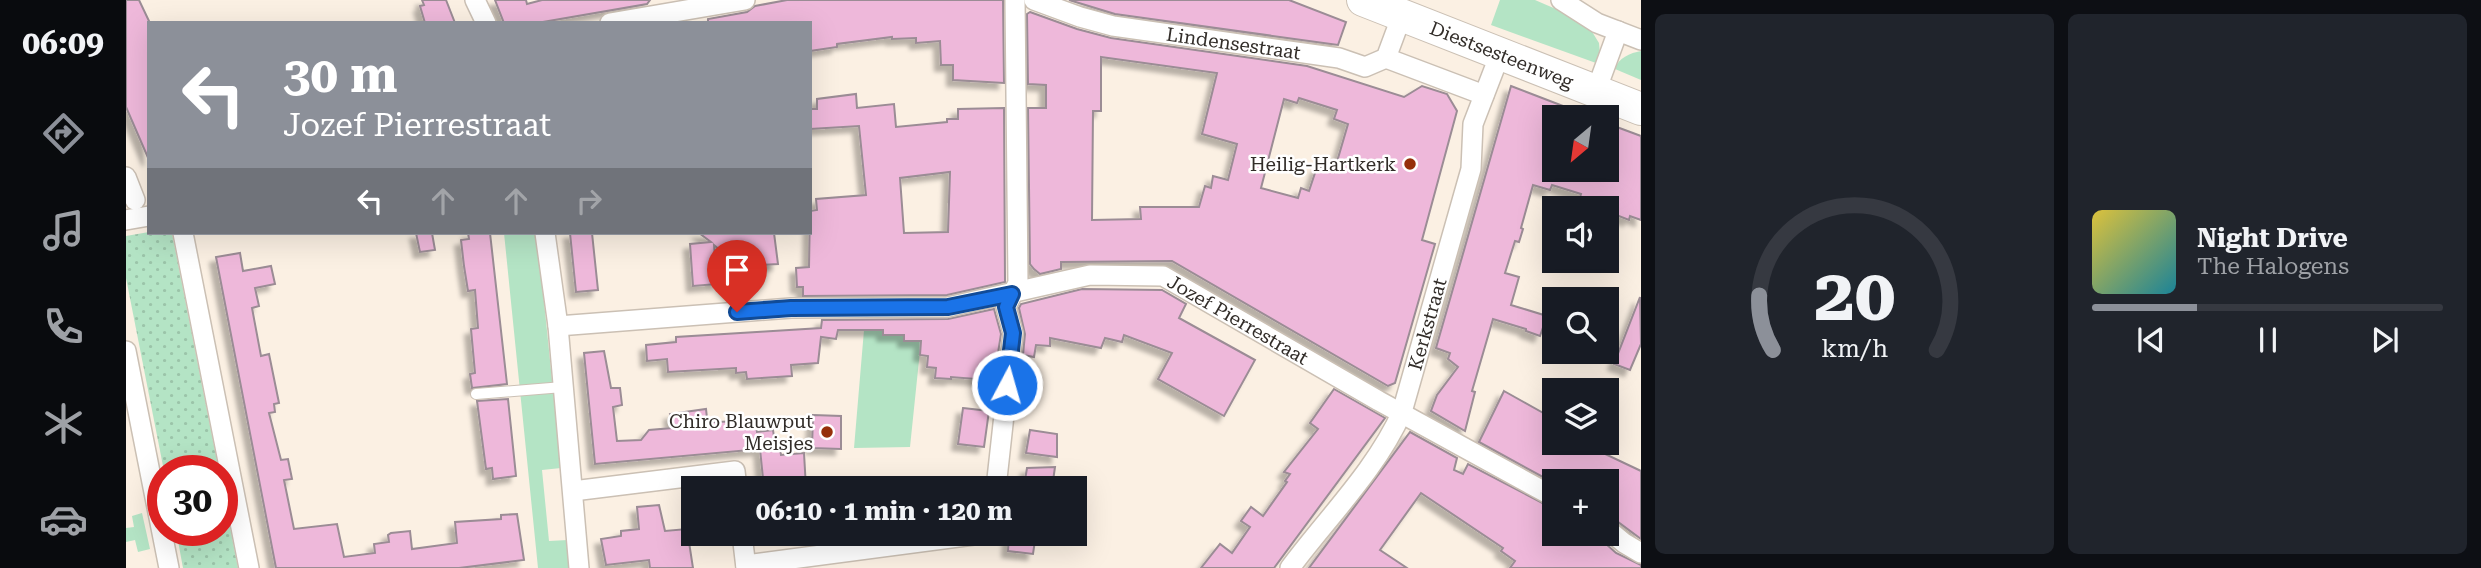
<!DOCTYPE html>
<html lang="en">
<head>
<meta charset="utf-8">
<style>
	body { margin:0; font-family:"Roboto Serif",serif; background:#20242c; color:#f1f3f6; height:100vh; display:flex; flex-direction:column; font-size:26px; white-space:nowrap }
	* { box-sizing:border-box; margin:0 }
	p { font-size:23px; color:#9ea1a6 }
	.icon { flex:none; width:38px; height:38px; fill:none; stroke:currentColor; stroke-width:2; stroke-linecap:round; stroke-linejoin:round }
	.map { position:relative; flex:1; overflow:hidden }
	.details { display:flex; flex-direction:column; gap:14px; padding:14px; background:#0d0f14; width:840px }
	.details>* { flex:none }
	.guide { position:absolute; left:21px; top:21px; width:665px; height:214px; border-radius:0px; box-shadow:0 7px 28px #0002; background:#8c9099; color:#fff; overflow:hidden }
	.needle { width:46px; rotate:209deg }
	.tools { position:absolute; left:1416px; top:105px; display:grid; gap:14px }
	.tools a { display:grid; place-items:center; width:77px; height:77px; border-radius:0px; background:#171b24; box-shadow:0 7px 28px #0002; font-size:35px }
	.speed { position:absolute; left:21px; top:455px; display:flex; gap:14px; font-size:35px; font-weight:700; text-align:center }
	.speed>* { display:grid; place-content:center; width:91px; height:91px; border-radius:50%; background:#171b24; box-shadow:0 7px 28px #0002; line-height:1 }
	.speed .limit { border:10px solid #d22; background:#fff; color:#111 }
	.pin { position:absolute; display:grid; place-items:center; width:60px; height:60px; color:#fff; margin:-72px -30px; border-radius:50% 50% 50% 0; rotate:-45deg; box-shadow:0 0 7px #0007 }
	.pin .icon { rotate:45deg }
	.me { position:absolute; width:77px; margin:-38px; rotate:6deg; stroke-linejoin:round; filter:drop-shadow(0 0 5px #0008) }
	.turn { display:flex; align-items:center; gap:24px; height:147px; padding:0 21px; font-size:32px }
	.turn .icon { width:91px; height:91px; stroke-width:2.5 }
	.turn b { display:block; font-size:49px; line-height:60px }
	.lanes { display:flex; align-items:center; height:66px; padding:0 21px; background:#0003; justify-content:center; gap:35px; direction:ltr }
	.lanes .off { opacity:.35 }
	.details .tile { flex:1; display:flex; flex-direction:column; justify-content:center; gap:10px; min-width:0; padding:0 24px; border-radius:10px; background:#20242c }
	.details .dial { align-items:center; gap:0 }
	.dial svg { height:182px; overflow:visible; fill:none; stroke:#363941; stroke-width:7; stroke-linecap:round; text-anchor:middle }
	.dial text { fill:#f1f3f6; stroke:none }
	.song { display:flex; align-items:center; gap:21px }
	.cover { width:84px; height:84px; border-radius:10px; background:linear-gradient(135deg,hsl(50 70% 55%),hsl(190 70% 35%)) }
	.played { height:7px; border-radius:4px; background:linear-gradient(90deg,#8c9099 30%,#363941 30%) }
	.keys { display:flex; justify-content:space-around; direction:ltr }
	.details .tiles { flex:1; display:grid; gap:14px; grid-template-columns:repeat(2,1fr) }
	.trip { position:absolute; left:555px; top:476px; width:406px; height:70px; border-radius:0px; background:#171b24; box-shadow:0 7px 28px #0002; font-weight:700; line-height:70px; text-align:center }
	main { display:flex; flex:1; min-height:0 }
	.tabs { display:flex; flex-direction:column; width:126px; justify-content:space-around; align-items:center; background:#090b0e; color:#9ea1a6 }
	.tabs .icon { width:49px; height:49px }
	.tabs .active { color:#8c9099 }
	.tabs b { font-size:32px; color:#f1f3f6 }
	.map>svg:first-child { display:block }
	.green { fill:#b4e4c5 }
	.park { fill:url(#park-dots) }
	.building { fill:#eeb8da; stroke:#9b8c95; stroke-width:2; fill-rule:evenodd; filter:url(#shadow) }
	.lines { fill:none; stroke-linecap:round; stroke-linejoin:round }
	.service-casing { stroke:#cbc0b4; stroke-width:12 }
	.minor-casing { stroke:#cbc0b4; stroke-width:22 }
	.primary-casing { stroke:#cbc0b4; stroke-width:34 }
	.service { stroke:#fff; stroke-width:10 }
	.minor { stroke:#fff; stroke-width:19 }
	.primary { stroke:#fff; stroke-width:32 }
	.route-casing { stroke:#114b97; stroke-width:18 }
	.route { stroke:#1a73e8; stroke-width:12 }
	.poi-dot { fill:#962f0a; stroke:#fff; stroke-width:2.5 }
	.labels { text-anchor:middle; stroke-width:5; stroke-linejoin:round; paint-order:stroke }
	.street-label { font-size:19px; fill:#322d29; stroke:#fff }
	.poi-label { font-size:19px; fill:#322d29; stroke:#fff; text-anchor:end }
</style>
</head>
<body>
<main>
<nav class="tabs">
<b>06:09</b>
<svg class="icon active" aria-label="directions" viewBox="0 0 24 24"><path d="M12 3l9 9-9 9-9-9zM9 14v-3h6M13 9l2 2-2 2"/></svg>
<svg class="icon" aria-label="music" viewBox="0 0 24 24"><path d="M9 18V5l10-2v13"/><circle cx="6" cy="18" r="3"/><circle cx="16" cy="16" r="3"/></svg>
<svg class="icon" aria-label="phone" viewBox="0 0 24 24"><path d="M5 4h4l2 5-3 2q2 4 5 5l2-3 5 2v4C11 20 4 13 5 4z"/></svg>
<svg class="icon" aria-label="climate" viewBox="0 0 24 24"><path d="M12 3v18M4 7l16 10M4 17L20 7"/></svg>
<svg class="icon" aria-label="car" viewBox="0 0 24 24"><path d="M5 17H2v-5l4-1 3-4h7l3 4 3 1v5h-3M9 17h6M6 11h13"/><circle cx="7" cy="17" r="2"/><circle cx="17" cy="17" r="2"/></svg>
</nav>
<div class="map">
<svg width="1515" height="568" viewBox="0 0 1515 568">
	<defs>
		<pattern id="park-dots" width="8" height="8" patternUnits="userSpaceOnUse" patternTransform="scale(1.75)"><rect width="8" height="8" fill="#b4e4c5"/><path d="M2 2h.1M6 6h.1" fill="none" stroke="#9bc4a9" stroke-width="1.8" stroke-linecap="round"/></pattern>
		<filter id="shadow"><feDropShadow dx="-6" dy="6" stdDeviation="2" flood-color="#0004"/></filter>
	</defs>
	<rect width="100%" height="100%" fill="#fbf0e3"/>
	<!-- green -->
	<g class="green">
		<path d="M1374 0H1409L1460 22 1473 43 1474 54 1470 63 1365 25Z"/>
		<path d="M1515 51V80L1489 69C1492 58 1504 53 1515 51Z"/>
		<path d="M378 233H411L435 468 416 470 423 541 442 540 445 568H412Z"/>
		<path d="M738 330H757L758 335H778V341H795L784 447 728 448Z"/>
		<path d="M16 513 24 549 12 552 9 540 0 542V528L8 527 6 516Z"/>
	</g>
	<!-- park -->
	<g class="park">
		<path d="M23 232 46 233 93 471H38L0 278V236Z"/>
		<path d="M96 486 112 568H57L50 530H96Z"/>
	</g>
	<!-- building -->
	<g class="building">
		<path d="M0 0H13L23 21V160L0 107Z"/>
		<path d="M296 0H320L329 23H299L294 6 298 5Z"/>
		<path d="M369 0H400L401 4 416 0H524L521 4 411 23H378Z"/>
		<path d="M661 0H877L878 83 827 80V65H815L814 41 790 43V38L766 39V37L711 44V47L684 51V23H582V19L621 12 629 6Z"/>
		<path d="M943 0H1163L1220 22 1212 45 989 14Z"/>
		<path d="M904 12 951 29 985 38 1181 66 1278 97 1296 86 1321 94 1331 111 1296 240 1309 244 1269 383 1262 386 1046 261 935 262V269L914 274 908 269 904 264 902 108H920V85L902 84 901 14ZM975 57 1091 73 1076 134 1111 144 1102 180 1087 176 1085 188 1079 186 1073 207H1014L1015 219 966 220 967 111H975ZM1173 98 1211 110 1208 119 1222 124 1208 172 1191 167 1183 191 1175 188 1172 198 1135 188 1158 99 1171 103Z"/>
		<path d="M1385 86 1463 116 1428 117V170H1480V123L1515 136V220L1504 216 1503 220 1480 211V208H1461L1452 205 1455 194 1426 185 1424 190 1407 185 1395 228 1397 229 1393 242 1389 241 1379 273 1393 277 1385 305 1421 316 1414 336 1400 331V329L1367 319 1346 391 1349 392 1339 431 1305 411 1311 395 1332 367 1322 359 1324 353 1310 348Z"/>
		<path d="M730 94 731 108 768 104 770 127 821 122V119H832V109L878 108 879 282 821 295 677 296V287H671L670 268 683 267 684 211 691 210 690 199 740 195 733 126 684 129V109H691V99ZM824 172 822 232 778 233 774 178Z"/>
		<path d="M290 233H306L309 250 294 252Z"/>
		<path d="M342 233H364L381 384 346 388 344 374 349 373 345 329 352 328 349 290 342 291 338 266 335 240 343 239Z"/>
		<path d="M444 233H466L472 290 450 292Z"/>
		<path d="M573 233H648L652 264 634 265 630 269 623 265 613 266 588 245 591 284 567 286 564 244 585 242Z"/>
		<path d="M114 253 117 271 145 266 149 284 129 288 133 306 126 308 135 356 143 354 153 403 148 404 149 412 143 413 155 460 162 459 166 479 158 480 168 529 211 524 218 557 249 553 248 544 263 542 262 535 265 533 284 531 286 549 331 543 329 522 375 519V515L391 514 398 560 333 568H150L90 257Z"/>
		<path d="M956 289 1036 290 1060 304 1053 318 1129 360 1098 416 1032 379 1046 353 998 335 996 342 979 338 975 348 924 338V346L910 345 908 357 897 355 899 334 893 308 895 304Z"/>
		<path d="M1514 297 1515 344 1504 370 1488 364Z"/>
		<path d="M868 309 875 334 869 372 863 371V380L825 377V379L809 378 810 368 801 367 802 356 794 355 795 341H778V335H757V330H712L710 339 695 337 692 363 665 365 666 376 621 379 620 372 610 373V368L542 372 541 359 521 361 520 345 550 342V337L695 328 696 320 822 319Z"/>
		<path d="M478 351 485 388H494L496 405 487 407 491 441 515 440 523 430 546 428 544 414 580 409 581 418H588V422L620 421V425L630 424 631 432 647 430 649 443 653 442 655 455 678 453 680 488H638L634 449 469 464 458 353Z"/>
		<path d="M1208 389 1259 418 1148 568H1075L1094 544 1106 553 1124 527 1115 521 1125 507 1137 516 1161 482 1159 481 1164 474 1158 472 1192 429 1184 423Z"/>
		<path d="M1378 391 1428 419V443H1481L1477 453 1515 471V539L1488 519 1480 516V481H1428V483L1353 442Z"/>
		<path d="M382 399 390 476 367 479 366 468 360 469 351 401Z"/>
		<path d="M837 408 863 411 858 447 832 444Z"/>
		<path d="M687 415 715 416V449L686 448Z"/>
		<path d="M904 430 931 434V457L900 453Z"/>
		<path d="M1284 432 1331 458 1328 470 1337 474 1342 464 1428 509V534H1469L1490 553 1515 565V568H1384L1389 561 1375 551 1377 548 1295 493 1254 550 1281 568H1183Z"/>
		<path d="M929 467 926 488 898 486 901 468Z"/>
		<path d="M533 505 539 531 561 529 567 568H524L523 560 480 565 475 539 495 536V531L513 529 511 507Z"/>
		<path d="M883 534H910L907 554 882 551Z"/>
	</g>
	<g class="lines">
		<!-- service casing -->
		<g class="service-casing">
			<path id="service" d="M350 394 437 387"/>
		</g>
		<!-- minor casing -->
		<g class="minor-casing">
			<g id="minor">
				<path d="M349 0 360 23"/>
				<path id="s1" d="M908 0 954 17 987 26 1213 58 1239 67 1260 58 1276 15"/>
				<path d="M1435 0 1471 23 1515 40"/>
				<path d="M484 23 619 0"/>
				<path d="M1260 58 1358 95"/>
				<path d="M1470 91 1492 31"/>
				<path d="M0 177 9 200"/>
				<path d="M0 220 23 216"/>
				<path d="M57 233 123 568"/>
				<path d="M419 233 432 326 453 568"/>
				<path id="s2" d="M432 326 665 308 822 307 964 275 1037 276 1253 401 1428 497"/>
				<path d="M0 351 43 568"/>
				<path d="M870 488 887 333 880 307 892 283 889 0"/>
				<path d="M447 491 609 471 611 488"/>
				<path d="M1480 528 1498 543 1515 553"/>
				<path d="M616 534 620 568"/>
				<path d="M620 565 855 534"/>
				<path id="s3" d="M1164 568C1202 517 1250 470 1276 412L1345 169 1347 124 1374 54"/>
			</g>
		</g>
		<!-- primary casing -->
		<g class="primary-casing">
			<g id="primary">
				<path id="s4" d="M1237 0 1515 109"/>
			</g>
		</g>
		<!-- service -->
		<use href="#service" class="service"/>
		<!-- minor -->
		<use href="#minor" class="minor"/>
		<!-- primary -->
		<use href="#primary" class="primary"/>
	</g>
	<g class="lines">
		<!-- route casing -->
		<g class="route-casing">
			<path id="route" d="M611 312 665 308 822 307 886 294 880 307 887 333 881 385"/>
		</g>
		<!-- route -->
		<use href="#route" class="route"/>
	</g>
	<!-- markers -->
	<g class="poi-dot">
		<circle cx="1284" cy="164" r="7"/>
		<circle cx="701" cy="432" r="7"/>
	</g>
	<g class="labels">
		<!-- street labels -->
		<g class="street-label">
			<text dy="7" stroke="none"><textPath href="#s1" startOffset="205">Lindensestraat</textPath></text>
			<text dy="7" stroke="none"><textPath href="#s4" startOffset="149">Diestsesteenweg</textPath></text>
			<text dy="7" stroke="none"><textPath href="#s2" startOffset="696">Jozef Pierrestraat</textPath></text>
			<text dy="7" stroke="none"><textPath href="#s3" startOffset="284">Kerkstraat</textPath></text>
		</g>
		<!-- poi labels -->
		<g class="poi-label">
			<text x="1270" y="171">Heilig-Hartkerk</text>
			<text x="687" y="428">Chiro Blauwput<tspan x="687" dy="22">Meisjes</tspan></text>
		</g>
	</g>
</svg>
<div class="tools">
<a><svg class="needle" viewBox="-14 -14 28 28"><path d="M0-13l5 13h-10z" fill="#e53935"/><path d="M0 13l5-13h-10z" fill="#9ea1a6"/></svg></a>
<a><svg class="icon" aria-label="sound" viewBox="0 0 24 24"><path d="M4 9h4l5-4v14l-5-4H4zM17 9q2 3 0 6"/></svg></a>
<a><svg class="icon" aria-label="search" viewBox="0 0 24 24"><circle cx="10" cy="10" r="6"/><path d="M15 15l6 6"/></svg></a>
<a><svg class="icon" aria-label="layers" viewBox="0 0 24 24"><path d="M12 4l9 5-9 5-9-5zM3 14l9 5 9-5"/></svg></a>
<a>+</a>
</div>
<div class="speed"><div class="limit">30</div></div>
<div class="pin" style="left:611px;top:312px;background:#d93025"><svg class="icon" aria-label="arrive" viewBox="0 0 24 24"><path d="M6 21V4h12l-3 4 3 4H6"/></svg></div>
<svg class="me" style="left:881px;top:385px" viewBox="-20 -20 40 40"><circle r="17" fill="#1a73e8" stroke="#fff" stroke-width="3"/><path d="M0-11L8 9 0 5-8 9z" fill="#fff"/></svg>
<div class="trip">06:10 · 1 min · 120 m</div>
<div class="guide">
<div class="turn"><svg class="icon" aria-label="left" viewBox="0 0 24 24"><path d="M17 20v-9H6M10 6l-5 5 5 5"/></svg><div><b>30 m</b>Jozef Pierrestraat</div></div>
<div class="lanes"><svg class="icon" aria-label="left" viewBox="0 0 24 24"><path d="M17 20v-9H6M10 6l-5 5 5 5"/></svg><svg class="icon off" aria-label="ahead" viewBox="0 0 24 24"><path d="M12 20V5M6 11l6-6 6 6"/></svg><svg class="icon off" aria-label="ahead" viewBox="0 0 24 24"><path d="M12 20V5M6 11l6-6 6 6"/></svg><svg class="icon off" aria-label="right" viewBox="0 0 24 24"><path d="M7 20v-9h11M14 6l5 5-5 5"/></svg></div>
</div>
</div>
<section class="details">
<div class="tiles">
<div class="tile dial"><svg viewBox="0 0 100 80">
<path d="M14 69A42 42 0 1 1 86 69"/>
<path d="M14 69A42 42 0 0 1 8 45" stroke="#8c9099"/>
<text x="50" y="56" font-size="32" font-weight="700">20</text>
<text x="50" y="72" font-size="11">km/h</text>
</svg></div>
<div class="tile">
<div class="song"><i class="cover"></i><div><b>Night Drive</b><p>The Halogens</p></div></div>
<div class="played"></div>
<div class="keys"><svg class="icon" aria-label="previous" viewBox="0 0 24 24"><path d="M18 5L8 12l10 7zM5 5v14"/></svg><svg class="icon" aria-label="pause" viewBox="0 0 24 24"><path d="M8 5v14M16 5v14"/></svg><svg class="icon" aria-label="next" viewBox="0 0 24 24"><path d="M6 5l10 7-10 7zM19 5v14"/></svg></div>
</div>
</div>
</section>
</main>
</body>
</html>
